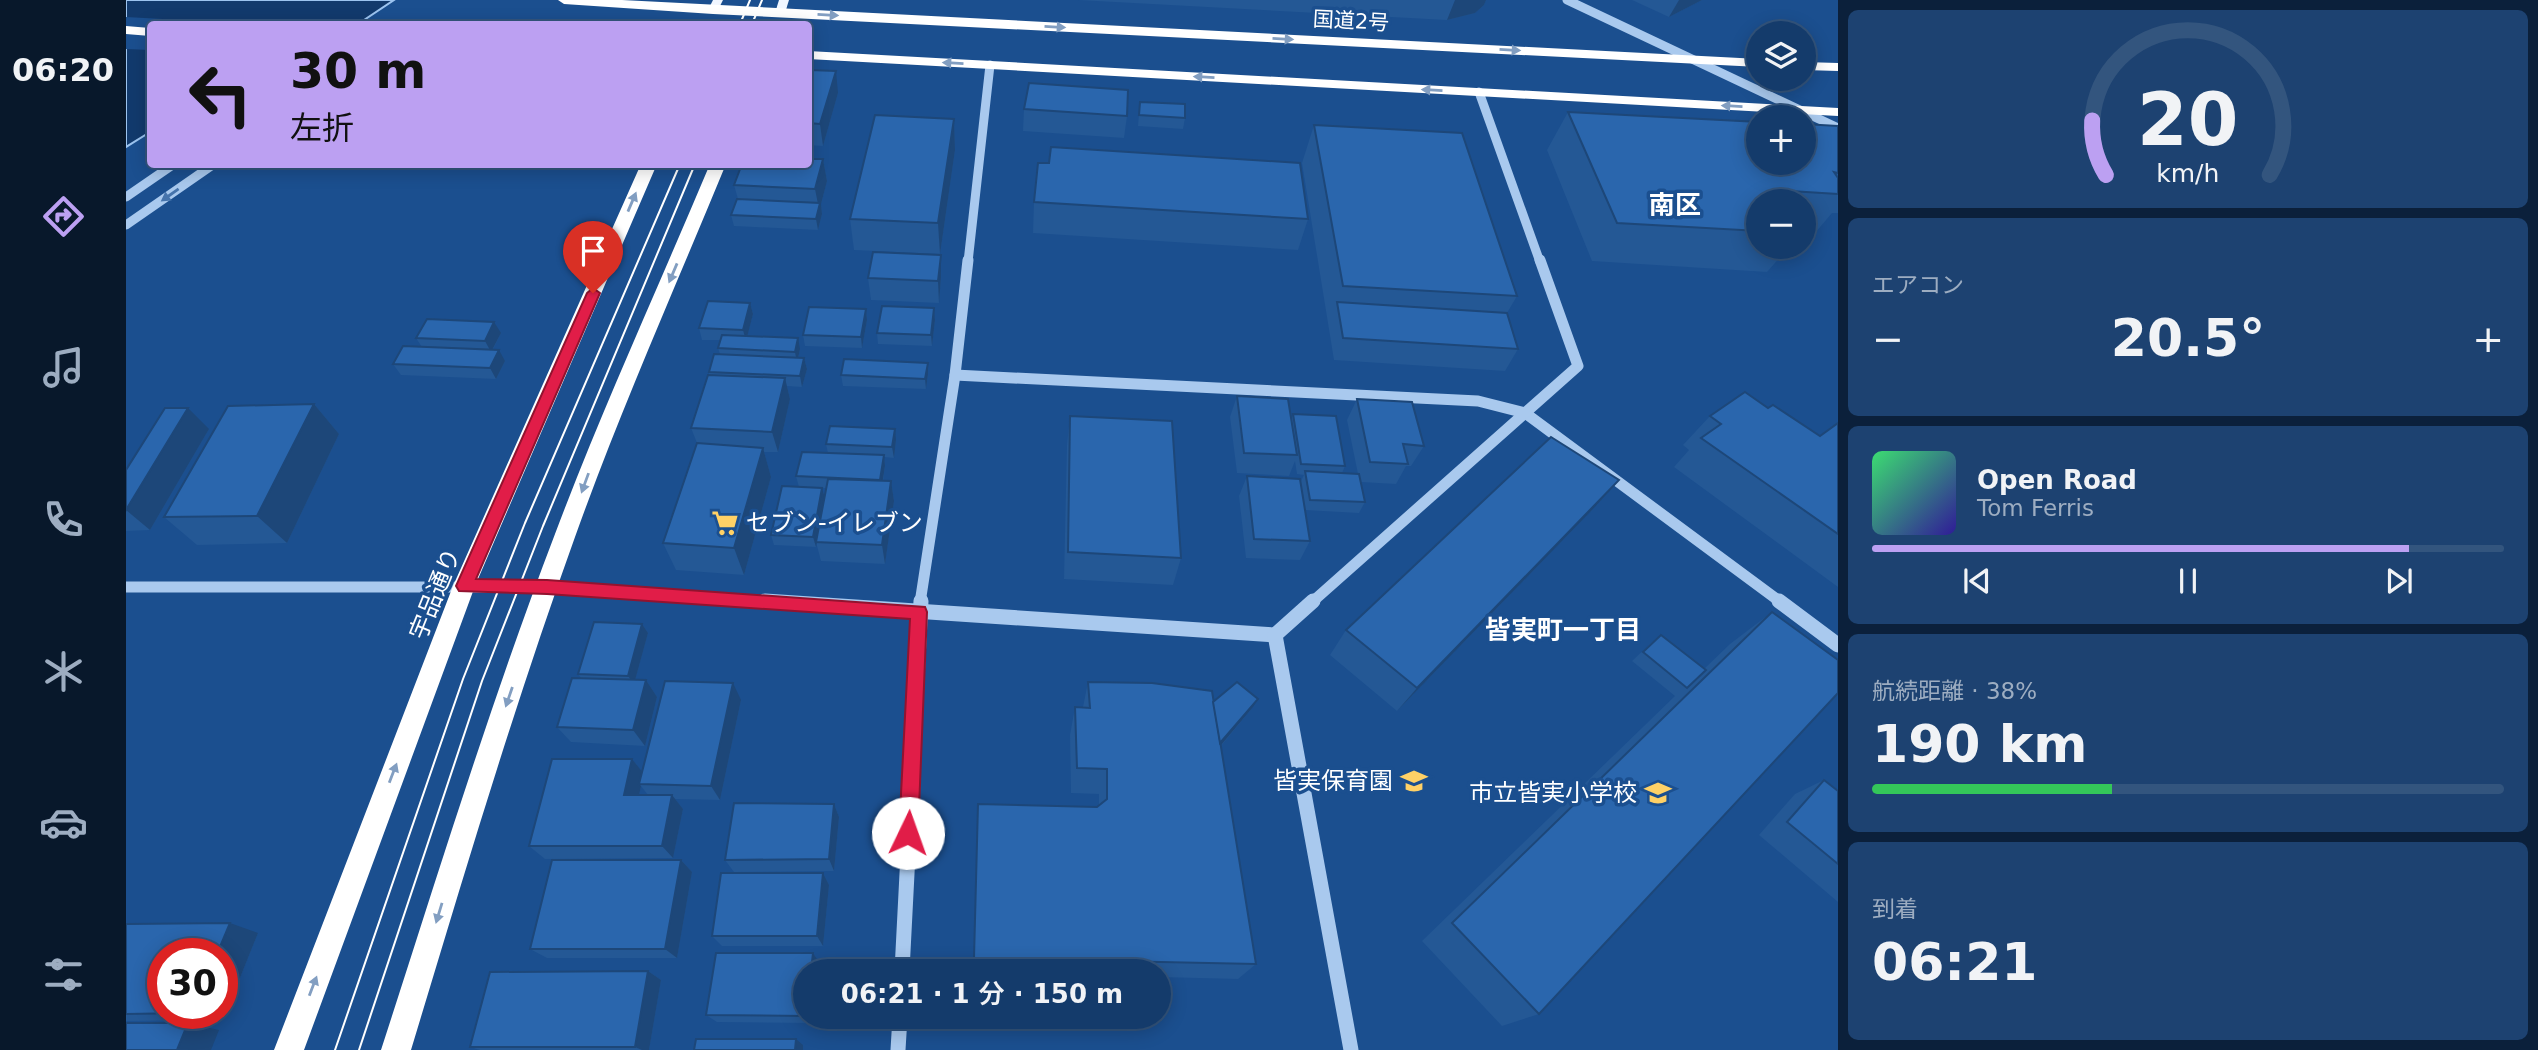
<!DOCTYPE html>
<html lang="ja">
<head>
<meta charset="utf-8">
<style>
	body { margin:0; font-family:"DejaVu Sans","Noto Sans JP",sans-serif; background:#1d4271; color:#f1f3f6; height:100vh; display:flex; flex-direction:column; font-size:26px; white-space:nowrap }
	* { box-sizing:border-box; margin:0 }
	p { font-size:23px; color:#9dadc1 }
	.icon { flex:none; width:38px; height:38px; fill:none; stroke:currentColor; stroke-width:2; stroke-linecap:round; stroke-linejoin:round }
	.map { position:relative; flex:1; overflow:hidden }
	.details { display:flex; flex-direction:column; gap:10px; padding:10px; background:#0b203b; width:700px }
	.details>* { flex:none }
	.banner { position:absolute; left:21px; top:21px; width:665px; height:147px; border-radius:7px; box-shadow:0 4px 18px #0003,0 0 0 2px #33557e; background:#bca0f2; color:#111; overflow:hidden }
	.tools { position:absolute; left:1620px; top:21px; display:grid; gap:14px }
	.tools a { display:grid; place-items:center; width:70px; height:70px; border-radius:50%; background:#143b6b; box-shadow:0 4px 18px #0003,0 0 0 2px #33557e; font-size:35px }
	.speed { position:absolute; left:21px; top:938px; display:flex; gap:14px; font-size:35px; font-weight:700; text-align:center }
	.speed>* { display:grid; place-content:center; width:91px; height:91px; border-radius:50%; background:#143b6b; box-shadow:0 4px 18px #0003,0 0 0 2px #33557e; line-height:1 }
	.speed .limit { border:10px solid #d22; background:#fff; color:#111 }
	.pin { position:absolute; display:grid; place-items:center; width:60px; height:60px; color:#fff; margin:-72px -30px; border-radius:50% 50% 50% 0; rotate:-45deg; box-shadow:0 0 7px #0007 }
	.pin .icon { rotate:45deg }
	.me { position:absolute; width:77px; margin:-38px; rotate:3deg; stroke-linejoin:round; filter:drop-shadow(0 0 5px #0008) }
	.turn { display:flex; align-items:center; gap:24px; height:147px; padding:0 28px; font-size:32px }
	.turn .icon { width:91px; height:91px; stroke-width:2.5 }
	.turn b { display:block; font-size:49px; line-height:60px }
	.big { font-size:52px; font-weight:600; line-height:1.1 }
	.details .tile { flex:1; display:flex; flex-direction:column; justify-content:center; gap:10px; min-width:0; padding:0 24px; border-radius:10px; background:#1d4271 }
	.details .dial { align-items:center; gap:0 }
	.dial svg { height:182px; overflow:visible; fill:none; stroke:#33557e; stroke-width:7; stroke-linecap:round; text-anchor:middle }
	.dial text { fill:#f1f3f6; stroke:none }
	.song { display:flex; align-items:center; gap:21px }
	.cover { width:84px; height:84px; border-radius:10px; background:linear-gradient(135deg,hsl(140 70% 55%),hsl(250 70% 35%)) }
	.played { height:7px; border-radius:4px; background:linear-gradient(90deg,#bca0f2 85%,#33557e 85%) }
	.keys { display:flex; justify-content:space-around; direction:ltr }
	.heat { display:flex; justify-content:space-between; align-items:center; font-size:38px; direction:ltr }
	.charge { height:10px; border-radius:5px; background:linear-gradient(90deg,#34c759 38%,#33557e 0) }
	.trip { position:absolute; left:667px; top:959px; width:378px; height:70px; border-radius:35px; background:#143b6b; box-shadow:0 4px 18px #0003,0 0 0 2px #33557e; font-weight:600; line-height:70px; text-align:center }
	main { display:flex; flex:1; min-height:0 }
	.tab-bar { display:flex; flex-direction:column; width:126px; justify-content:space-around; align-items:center; background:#08182b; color:#9dadc1 }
	.tab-bar .icon { width:49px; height:49px }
	.tab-bar .current { color:#bca0f2 }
	.tab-bar b { font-size:32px; color:#f1f3f6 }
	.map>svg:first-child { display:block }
	.water { fill:#123a6d; stroke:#9cc4f0; stroke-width:2 }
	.pier { fill:#1b4f8f }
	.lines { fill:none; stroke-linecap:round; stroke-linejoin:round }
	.minor-far2 { stroke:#a9c9ee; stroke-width:9 }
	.minor-far1 { stroke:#a9c9ee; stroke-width:11 }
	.minor { stroke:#a9c9ee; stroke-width:15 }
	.major { fill:#f0f6ff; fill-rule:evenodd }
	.highway { fill:#fff; fill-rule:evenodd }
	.tram { stroke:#fff; stroke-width:2 }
	.wall { fill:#245895; fill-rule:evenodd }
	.shaded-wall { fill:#1d4779 }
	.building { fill:#2a66ad; stroke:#1d4779; stroke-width:2 }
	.oneway { fill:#829ec1 }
	.oneway2 { fill:#4674ac }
	.route { fill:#e11d48; stroke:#92132f; stroke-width:2 }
	.labels { text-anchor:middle; stroke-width:7; stroke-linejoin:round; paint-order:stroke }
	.far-street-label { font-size:21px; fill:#fff; stroke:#1b4f8f }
	.poi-label { font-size:24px; fill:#fff; stroke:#1b4f8f; text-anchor:end }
	.street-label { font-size:24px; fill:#fff; stroke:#1b4f8f }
	.far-district-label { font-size:26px; font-weight:bold; fill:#fff; stroke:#1b4f8f }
	.neighbourhood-label { font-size:26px; font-weight:bold; fill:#fff; stroke:#1b4f8f }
</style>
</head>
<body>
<main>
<nav class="tab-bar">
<b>06:20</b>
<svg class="icon current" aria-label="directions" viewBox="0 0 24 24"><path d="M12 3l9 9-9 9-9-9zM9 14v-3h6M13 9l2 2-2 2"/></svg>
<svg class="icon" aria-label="music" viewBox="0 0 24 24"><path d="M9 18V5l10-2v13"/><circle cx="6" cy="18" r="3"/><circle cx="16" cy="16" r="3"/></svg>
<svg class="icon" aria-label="phone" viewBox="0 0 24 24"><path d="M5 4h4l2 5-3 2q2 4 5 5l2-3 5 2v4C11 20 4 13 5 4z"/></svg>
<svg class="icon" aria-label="climate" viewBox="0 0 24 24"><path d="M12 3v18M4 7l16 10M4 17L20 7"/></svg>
<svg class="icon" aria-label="car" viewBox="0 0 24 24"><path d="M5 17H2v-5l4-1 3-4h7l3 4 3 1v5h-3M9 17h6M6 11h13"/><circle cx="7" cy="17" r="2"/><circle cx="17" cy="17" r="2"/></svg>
<svg class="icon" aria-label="filters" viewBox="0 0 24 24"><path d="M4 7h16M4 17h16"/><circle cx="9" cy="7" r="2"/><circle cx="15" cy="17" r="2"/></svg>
</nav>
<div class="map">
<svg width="1712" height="1050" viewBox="0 0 1712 1050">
	<rect width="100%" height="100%" fill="#1b4f8f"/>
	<!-- water -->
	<path class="water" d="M0 0H268L232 24H24V132L0 147Z"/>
	<!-- pier -->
	<path class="pier" d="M0 17 129 24H24V50L0 49Z"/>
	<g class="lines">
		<!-- minor-far2 -->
		<g class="minor-far2">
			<path d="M1441 0 1712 128"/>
			<path d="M1353 92 1414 262"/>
			<path d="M0 197 48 164"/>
			<path d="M0 225 88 164"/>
			<path d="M842 262 864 65"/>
		</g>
		<!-- minor-far1 -->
		<g class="minor-far1">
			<path d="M829 375 1352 401 1399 413 1656 603"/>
			<path d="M0 587H421L666 603"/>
			<path d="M794 603 829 375 842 260"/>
			<path d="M1185 603 1452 366 1414 260"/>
		</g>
		<!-- minor -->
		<g class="minor">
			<path d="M639 601 1149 635"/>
			<path d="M1187 601 1149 635 1225 1050"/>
			<path d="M1653 601 1712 645"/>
			<path d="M776 971 795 601"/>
			<path d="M772 1050 774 1017"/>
		</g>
		<!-- major -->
		<g class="major">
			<path d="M587 0H597L591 12 587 13 582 10Z"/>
			<path d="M653 0H663L659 13 654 16 649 13Z"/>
		</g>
		<!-- highway -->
		<g class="highway">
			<path d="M432 0H496L1633 59V67L587 14 438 4Z"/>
			<path d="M0 26 24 28V36L0 34Z"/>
			<path d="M682 51 1712 108V116L682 59Z"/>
			<path d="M1678 62 1712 63V71L1678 70Z"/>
			<path d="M515 164H531L349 586 178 1050H148L327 586Z"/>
			<path d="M584 164H600C549 288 494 411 449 537 388 706 337 878 285 1050H255C311 877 364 704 429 534 476 409 532 288 584 164Z"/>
		</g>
		<!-- tram -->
		<g class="tram">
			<path d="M614 24 624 0"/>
			<path d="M626 24 636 0"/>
			<path d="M209 1050 337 679 399 523 554 164"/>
			<path d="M233 1050 356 681 417 526 569 164"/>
		</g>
	</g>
	<!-- wall -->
	<g class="wall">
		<path d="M952 0H1360L1358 5 1349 13 1321 20Z"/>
		<path d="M1506 0H1576L1543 17Z"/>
		<path d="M682 74 712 93 697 146 682 145Z"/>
		<path d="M1014 102 1059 118 1057 129 1012 126Z"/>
		<path d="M898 109 1001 116 998 138 897 131Z"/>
		<path d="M1442 112 1712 126V213H1706L1689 233 1678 232V201H1633V247H1663L1641 272 1466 261 1421 150Z"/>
		<path d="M828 119 829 150 814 254 728 250 724 219Z"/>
		<path d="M1188 125 1391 296 1381 313 1392 349 1379 371 1208 360 1176 163Z"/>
		<path d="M697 159 701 181 695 204 696 214 692 230 608 226 605 215 612 199 608 185Z"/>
		<path d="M908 202 1182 219 1172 250 907 233Z"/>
		<path d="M815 255V277L813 303 745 300 742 278Z"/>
		<path d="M624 303 627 314 621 336 674 349 672 358H678L681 369 676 387 661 386 664 399 652 452H638L645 477 618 575 550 570 537 543 571 443 565 428 583 375V372L594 354 592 348 594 340H576L573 328Z"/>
		<path d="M808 308 809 320 806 346 752 344 751 333Z"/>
		<path d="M740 309 741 320 736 348 679 346 677 335Z"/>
		<path d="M375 333 367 349 379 361 370 379 275 375 267 364 296 347 290 338Z"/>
		<path d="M802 363V374L800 389 717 386 715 375Z"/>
		<path d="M1111 396 1166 419 1167 414 1219 466 1216 473 1232 474 1221 420 1231 399 1298 446 1285 466H1280L1270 484 1235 482 1239 502 1233 513 1179 510 1184 541 1174 560 1120 558 1113 496 1121 476 1175 481 1178 475 1171 474 1169 461 1163 476 1111 473 1104 417Z"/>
		<path d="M188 404 213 434 161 543 71 545 38 517Z"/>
		<path d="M1642 408 1694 436 1712 423V587L1548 467 1563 450 1557 445 1584 416Z"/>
		<path d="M944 416 1055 558 1047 585 938 579 941 445Z"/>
		<path d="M83 429 24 530 0 531V470Z"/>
		<path d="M770 440 768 458 758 457 759 466 757 481H765L768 501 759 564 695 561 690 542V547L648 545 645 535 673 487 670 476 702 453 700 444ZM696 488H700L699 498Z"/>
		<path d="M1493 480 1468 508 1271 711 1204 655 1220 630Z"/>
		<path d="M1646 612 1413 1014 1376 1026 1296 941 1549 696 1506 661 1524 644 1535 635 1578 669 1604 644Z"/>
		<path d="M516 624 522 633 509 680H520L531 697 519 746 445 742 431 727 455 678 452 674Z"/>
		<path d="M962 682 1127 707 1095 746 1130 964 1112 979 1032 977V971H849L848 958 973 805V794L945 793 944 735 949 707H957Z"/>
		<path d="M615 700 594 800 549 799 557 809 547 858 419 859 403 846 506 759 516 772ZM515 786 522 795H513Z"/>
		<path d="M1698 780 1712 791V902L1633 835 1669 794Z"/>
		<path d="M708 804 713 817 708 871 608 872 599 860Z"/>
		<path d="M555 860 566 872 551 958H421L404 949Z"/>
		<path d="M697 873 703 885 697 946H596L586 936Z"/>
		<path d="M0 924 132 933 97 1020 0 1021Z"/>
		<path d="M687 953 693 962V971H679V1017H688V1023L591 1022 580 1015Z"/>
		<path d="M522 971 535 980 523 1050H354L344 1047Z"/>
	</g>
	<!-- shaded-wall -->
	<g class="shaded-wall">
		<path d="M1329 0H1360L1358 5 1349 13 1321 20Z"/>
		<path d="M1553 0H1576L1543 17Z"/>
		<path d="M710 71 712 93 697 146 694 124Z"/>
		<path d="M828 119 829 150 814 254 812 223Z"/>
		<path d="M697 159 701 181 695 204 696 214 692 230 690 219 693 209 689 189Z"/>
		<path d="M815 255V277L813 303 812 281Z"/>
		<path d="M624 303 627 314 620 341 617 330Z"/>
		<path d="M808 308 809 320 806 346 805 335Z"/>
		<path d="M740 309 741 320 736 348 735 337Z"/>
		<path d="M368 322 375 333 365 352 359 341Z"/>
		<path d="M672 338 674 349 671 363 669 352Z"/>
		<path d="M373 350 379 361 370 379 364 368Z"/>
		<path d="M678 358 681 369 676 387 674 376Z"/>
		<path d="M802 363V374L800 389 799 379Z"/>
		<path d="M659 378 664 399 652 452 646 432Z"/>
		<path d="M188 404 213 434 161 543 131 516Z"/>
		<path d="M62 408 83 429 24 530 0 510Z"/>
		<path d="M769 429 770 440 768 458 766 447Z"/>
		<path d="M637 448 645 477 618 575 608 548Z"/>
		<path d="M758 455 759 466 755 491 754 480Z"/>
		<path d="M1493 480 1468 508 1271 711 1291 688Z"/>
		<path d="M765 481 768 501 759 564 756 545Z"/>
		<path d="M696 488 699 498 690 547 687 537Z"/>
		<path d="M516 624 522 633 508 684 502 676Z"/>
		<path d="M520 680 531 697 519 746 507 730Z"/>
		<path d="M607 683 615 700 594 800 585 786Z"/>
		<path d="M1132 699 1127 707 1080 763 1084 755Z"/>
		<path d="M506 759 518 774 513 784 515 786 510 809 498 795Z"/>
		<path d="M546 795 557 809 547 858 536 846Z"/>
		<path d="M708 804 713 817 708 871 703 859Z"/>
		<path d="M555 860 566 872 551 958 539 949Z"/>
		<path d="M697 873 703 885 697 946 691 936Z"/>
		<path d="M104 923 132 933 97 1020 66 1013H96V954H91Z"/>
		<path d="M687 953 693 962V971H685Z"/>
		<path d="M522 971 535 980 523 1050H516L509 1047Z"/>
		<path d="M682 1017H688V1023Z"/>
		<path d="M62 1023 93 1030 85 1050H51Z"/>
		<path d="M670 1039 677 1045V1050H669Z"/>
	</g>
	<!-- building -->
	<g class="building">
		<path d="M684 70 710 71 694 124 682 123V74Z"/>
		<path d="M903 83 1002 90 1001 116 898 109Z"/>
		<path d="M1014 102 1059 104V118L1013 115Z"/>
		<path d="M1442 112 1633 122V163H1678V124L1712 126V173L1708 172 1712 178V194L1647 190 1654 201H1633V231L1491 223Z"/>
		<path d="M749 115 828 119 812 223 724 219Z"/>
		<path d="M1188 125 1336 133 1391 296 1217 286Z"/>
		<path d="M925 147 1174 163 1182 219 908 202 912 163H923Z"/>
		<path d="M682 159H697L689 189 608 185 616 164H682Z"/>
		<path d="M611 199 694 203 690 219 605 215Z"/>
		<path d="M747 252 815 255 812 281 742 278Z"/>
		<path d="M582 301 624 303 617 330 573 328Z"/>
		<path d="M1211 302 1381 313 1392 349 1217 338Z"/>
		<path d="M756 306 808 308 805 335 751 333Z"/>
		<path d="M683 307 740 309 735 337 677 335Z"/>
		<path d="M301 319 368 322 359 341 290 338Z"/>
		<path d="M596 335 672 338 669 352 592 348Z"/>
		<path d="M277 346 373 350 364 368 267 364Z"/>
		<path d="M588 354 678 358 674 376 583 372Z"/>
		<path d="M718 359 802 363 799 379 715 375Z"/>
		<path d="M582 375 659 378 646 432 565 428Z"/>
		<path d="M1619 392 1642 408 1647 405 1694 436 1712 423V534L1575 438 1595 424 1584 416Z"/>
		<path d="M1111 396 1162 399 1171 455 1118 453Z"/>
		<path d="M1231 399 1286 402 1298 446 1277 444 1282 464 1244 462Z"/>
		<path d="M188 404 131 516 38 517 102 406Z"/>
		<path d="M39 408H62L0 510V470Z"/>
		<path d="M1167 414 1210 416 1219 466 1175 464Z"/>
		<path d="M944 416 1046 421 1055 558 942 552Z"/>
		<path d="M704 426 769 429 766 447 700 444Z"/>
		<path d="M1425 437 1493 480 1291 688 1220 630Z"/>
		<path d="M571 443 637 448 608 548 537 543Z"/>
		<path d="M676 452 758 455 754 480 670 476Z"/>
		<path d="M1179 471 1233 474 1239 502 1184 500Z"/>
		<path d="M1121 476 1174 479 1184 541 1128 539Z"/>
		<path d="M702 479 765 481 756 545 690 542Z"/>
		<path d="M656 486 696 488 687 537 645 535Z"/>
		<path d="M1646 612 1712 660V693L1413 1014 1326 923Z"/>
		<path d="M468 622 516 624 502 676 452 674Z"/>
		<path d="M1535 635 1580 670 1561 688 1517 652Z"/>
		<path d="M446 678 520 680 507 730 431 727Z"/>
		<path d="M539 681 607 683 585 786 513 784Z"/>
		<path d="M962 682 1026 683 1086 691 1130 964 848 958 852 804 971 807 981 799V769L951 768 949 707 964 708Z"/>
		<path d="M1111 682 1132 699 1094 743 1087 702Z"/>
		<path d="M426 759H506L498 795H546L536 846H403Z"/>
		<path d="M1698 780 1712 791V864L1661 822Z"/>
		<path d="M608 803 708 804 703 859 599 860Z"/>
		<path d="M426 860H555L539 949H404Z"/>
		<path d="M595 873H697L691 936H586Z"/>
		<path d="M104 923 91 954H37V1013H61L0 1014V924Z"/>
		<path d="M590 953H687L685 971H679V1016L580 1015Z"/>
		<path d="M522 971 509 1047H344L364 972Z"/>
		<path d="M0 1023H62L51 1050H0Z"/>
		<path d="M570 1039H670L669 1050H568Z"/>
	</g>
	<!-- one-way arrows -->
	<defs><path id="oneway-solid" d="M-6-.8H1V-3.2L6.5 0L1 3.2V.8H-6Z" transform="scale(1.75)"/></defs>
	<g class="oneway">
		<use href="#oneway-solid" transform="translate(702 15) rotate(3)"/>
		<use href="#oneway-solid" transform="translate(929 27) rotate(3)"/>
		<use href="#oneway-solid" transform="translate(1157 39) rotate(3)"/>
		<use href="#oneway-solid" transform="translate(1384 50) rotate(3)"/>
		<use href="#oneway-solid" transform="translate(827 63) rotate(-177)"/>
		<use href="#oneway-solid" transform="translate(1078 77) rotate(-177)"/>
		<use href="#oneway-solid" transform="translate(1306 90) rotate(-177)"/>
		<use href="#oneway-solid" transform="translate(1606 106) rotate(-177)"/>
		<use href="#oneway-solid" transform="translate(506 202) rotate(-67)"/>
		<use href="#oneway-solid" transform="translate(547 273) rotate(113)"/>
		<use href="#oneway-solid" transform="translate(459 483) rotate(110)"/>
		<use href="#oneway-solid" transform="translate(383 697) rotate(109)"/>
		<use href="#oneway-solid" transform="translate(267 773) rotate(-69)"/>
		<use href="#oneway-solid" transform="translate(313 913) rotate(107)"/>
		<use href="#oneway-solid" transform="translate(187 986) rotate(-69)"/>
	</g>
	<use class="oneway2" href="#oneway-solid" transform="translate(44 195) rotate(145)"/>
	<!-- route -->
	<path class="route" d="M467 288 474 293 350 579 421 580 799 607 801 612 792 833 789 840 782 843 776 840 773 833 784 619 421 594 333 591 330 586 461 293Z"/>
	<!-- icons -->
	<defs>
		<g id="supermarket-bare" transform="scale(2.1)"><path d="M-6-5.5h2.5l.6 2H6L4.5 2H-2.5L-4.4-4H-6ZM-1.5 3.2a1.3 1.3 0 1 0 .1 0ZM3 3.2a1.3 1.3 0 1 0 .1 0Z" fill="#ffd166" stroke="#1b4f8f" stroke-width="2.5" paint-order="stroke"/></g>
		<g id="school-bare" transform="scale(2.1)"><path d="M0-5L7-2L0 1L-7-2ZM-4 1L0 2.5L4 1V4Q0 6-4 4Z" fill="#ffd166" stroke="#1b4f8f" stroke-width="2.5" paint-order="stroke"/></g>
	</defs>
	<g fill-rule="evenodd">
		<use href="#supermarket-bare" x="599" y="523"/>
		<use href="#school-bare" x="1288" y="781"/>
		<use href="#school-bare" x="1532" y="793"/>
	</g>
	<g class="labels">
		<!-- far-street labels -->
		<g class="far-street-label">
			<text transform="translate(1225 21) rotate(3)" y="7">国道2号</text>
		</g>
		<!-- poi labels -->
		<g class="poi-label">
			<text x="620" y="531" text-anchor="start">セブン-イレブン</text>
			<text x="1267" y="789">皆実保育園</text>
			<text x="1511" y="801">市立皆実小学校</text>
		</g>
		<!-- street labels -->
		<g class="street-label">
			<text transform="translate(309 594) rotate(-68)" y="8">宇品通り</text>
		</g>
		<!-- far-district labels -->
		<g class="far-district-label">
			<text x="1549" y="214">南区</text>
		</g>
		<!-- neighbourhood labels -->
		<g class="neighbourhood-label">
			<text x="1437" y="639">皆実町一丁目</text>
		</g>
	</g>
</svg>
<div class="tools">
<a><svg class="icon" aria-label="layers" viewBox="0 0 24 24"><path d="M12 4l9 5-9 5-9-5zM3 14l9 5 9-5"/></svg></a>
<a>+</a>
<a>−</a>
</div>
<div class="speed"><div class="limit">30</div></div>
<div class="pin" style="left:467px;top:293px;background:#d93025"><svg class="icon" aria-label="arrive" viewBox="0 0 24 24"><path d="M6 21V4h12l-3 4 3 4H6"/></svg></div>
<svg class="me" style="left:782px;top:833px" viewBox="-20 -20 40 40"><circle r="19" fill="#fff"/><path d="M0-13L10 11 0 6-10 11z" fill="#e11d48"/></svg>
<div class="trip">06:21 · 1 分 · 150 m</div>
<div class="banner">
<div class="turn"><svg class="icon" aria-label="left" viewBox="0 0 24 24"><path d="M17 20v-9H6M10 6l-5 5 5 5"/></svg><div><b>30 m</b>左折</div></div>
</div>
</div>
<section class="details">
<div class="tile dial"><svg viewBox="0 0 100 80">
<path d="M14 69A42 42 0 1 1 86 69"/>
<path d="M14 69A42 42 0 0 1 8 45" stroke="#bca0f2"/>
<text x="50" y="56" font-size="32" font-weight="700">20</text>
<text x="50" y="72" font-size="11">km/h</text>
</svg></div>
<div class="tile"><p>エアコン</p>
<div class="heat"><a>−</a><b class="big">20.5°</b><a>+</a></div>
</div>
<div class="tile">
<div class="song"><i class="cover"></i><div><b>Open Road</b><p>Tom Ferris</p></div></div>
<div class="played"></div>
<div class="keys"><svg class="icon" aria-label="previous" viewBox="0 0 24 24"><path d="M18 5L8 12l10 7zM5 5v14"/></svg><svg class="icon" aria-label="pause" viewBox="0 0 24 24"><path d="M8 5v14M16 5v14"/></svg><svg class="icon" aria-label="next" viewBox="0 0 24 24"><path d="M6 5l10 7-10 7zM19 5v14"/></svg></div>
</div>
<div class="tile"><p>航続距離 · 38%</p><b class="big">190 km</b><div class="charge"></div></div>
<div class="tile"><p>到着</p><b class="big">06:21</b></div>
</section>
</main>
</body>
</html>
